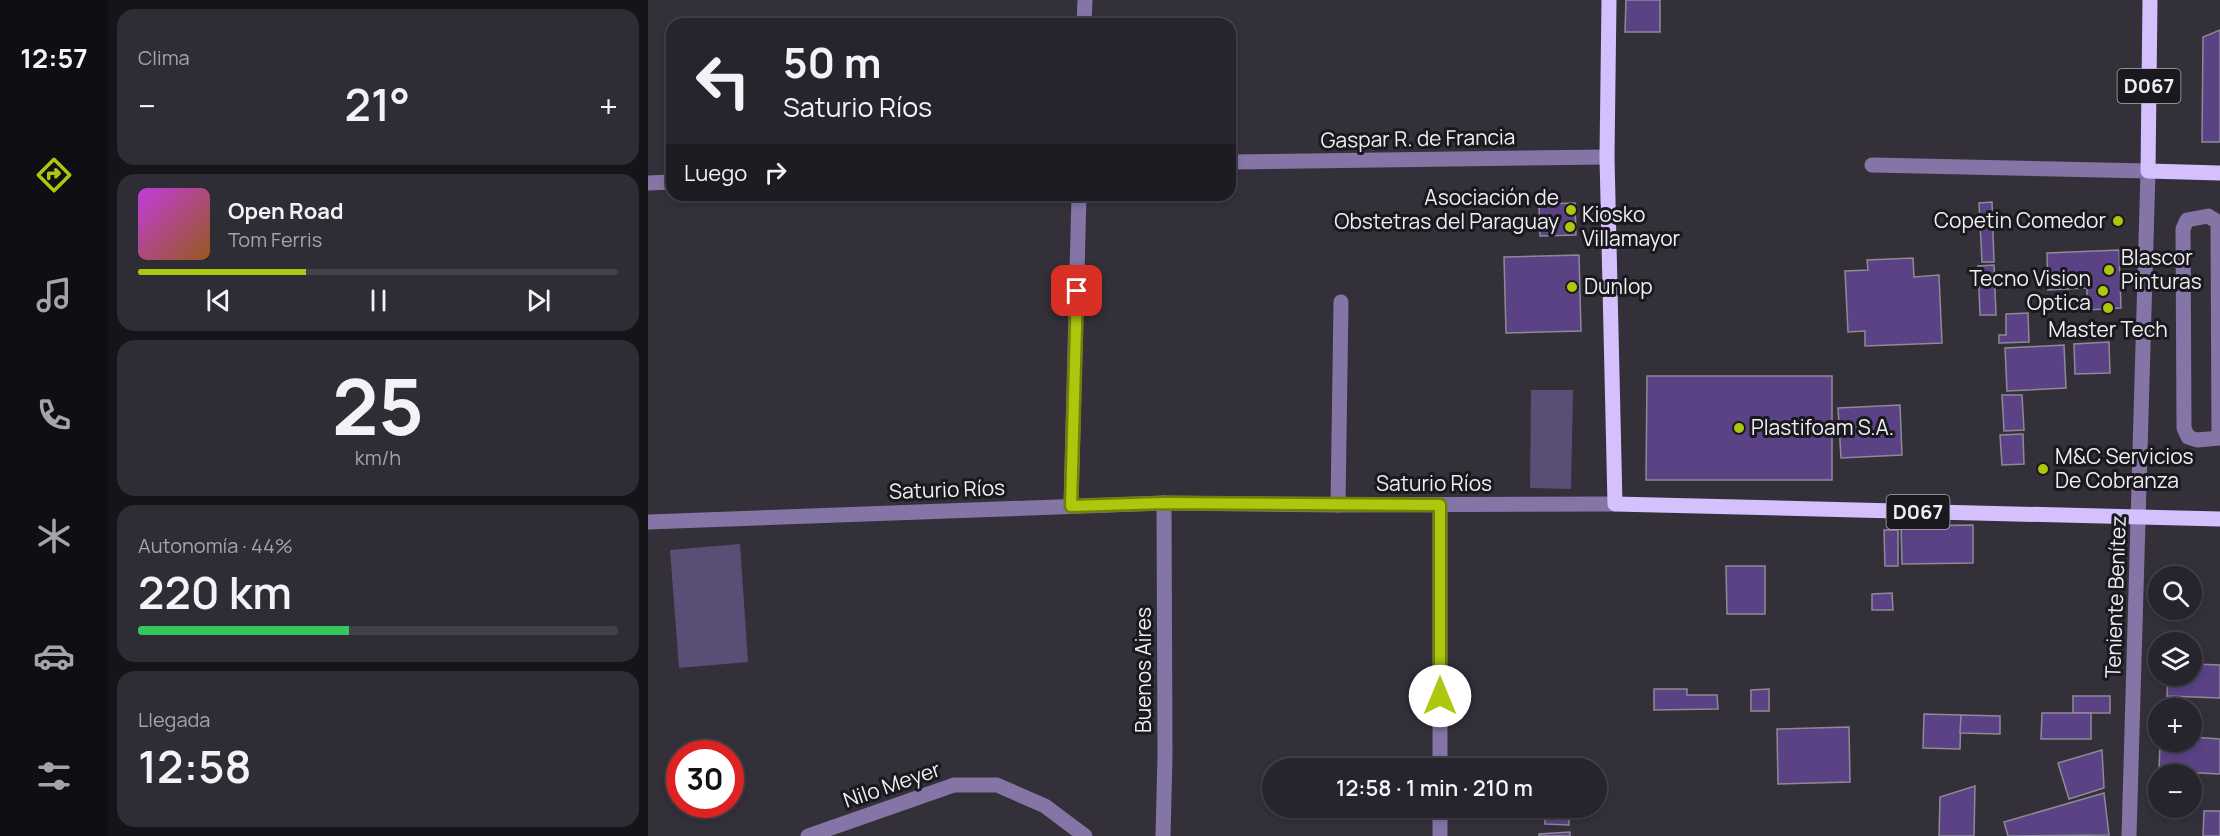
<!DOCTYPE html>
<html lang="es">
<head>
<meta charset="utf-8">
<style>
	body { margin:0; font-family:Manrope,sans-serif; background:#2e2c34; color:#f1f3f6; height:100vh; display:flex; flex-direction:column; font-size:22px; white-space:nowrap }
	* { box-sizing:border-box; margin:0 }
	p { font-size:20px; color:#a4a4a9 }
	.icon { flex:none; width:33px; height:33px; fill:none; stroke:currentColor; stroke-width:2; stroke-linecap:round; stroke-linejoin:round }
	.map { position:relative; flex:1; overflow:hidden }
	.side { display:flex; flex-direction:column; gap:9px; padding:9px; background:#151418; width:540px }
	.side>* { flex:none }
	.guide { position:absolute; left:18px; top:18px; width:570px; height:183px; border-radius:18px; box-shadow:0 3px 9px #0003,0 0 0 2px #424148; background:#26242c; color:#f1f3f6; overflow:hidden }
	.buttons { position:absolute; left:1500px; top:566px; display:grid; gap:12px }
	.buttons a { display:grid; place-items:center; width:54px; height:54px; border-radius:50%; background:#26242c; box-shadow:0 3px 9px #0003,0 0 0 2px #424148; font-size:30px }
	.speed { position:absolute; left:18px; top:740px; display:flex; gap:12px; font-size:30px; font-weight:700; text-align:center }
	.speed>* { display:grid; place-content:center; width:78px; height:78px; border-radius:50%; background:#26242c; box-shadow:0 3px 9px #0003,0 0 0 2px #424148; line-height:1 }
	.speed .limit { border:9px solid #d22; background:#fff; color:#111 }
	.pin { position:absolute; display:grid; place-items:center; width:51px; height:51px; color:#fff; margin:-26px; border-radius:12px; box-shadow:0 3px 9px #0006 }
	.me { position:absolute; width:66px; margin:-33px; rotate:0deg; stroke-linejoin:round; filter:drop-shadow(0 0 4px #0008) }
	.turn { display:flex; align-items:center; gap:21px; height:126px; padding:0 18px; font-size:27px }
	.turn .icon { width:78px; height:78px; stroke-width:2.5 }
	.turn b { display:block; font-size:42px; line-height:51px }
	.then { display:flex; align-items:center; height:57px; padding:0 18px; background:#0003; gap:12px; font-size:22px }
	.big { font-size:45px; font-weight:600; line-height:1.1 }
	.side .widget { flex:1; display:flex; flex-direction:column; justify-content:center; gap:9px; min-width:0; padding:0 21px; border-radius:18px; background:#2e2c34 }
	.side .dial { align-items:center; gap:0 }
	.dial b { font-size:78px; line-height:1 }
	.song { display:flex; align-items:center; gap:18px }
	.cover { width:72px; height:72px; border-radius:9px; background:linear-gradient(135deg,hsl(290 70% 55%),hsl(30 70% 35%)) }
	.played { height:6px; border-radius:3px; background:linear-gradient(90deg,#adc60e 35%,#424148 35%) }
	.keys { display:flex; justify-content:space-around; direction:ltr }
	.heat { display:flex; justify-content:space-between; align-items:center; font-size:33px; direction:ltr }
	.charge { height:9px; border-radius:4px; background:linear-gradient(90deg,#34c759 44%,#424148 0) }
	.trip { position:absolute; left:614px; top:758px; width:345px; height:60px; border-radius:30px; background:#26242c; box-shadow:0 3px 9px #0003,0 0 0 2px #424148; font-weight:600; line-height:60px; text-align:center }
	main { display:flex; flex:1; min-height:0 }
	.tab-bar { display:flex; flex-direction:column; width:108px; justify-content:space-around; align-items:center; background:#0f0e12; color:#a4a4a9 }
	.tab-bar .icon { width:42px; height:42px }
	.tab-bar .current { color:#adc60e }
	.tab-bar b { font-size:27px; color:#f1f3f6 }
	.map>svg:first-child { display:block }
	.green { fill:#5a4d76 }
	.building { fill:#5a4285; stroke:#8d8a96; stroke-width:1.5 }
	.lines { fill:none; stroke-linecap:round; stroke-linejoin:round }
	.minor { stroke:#8475a6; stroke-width:15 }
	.major { stroke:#d3c0fd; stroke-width:15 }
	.route-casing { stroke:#708109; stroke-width:15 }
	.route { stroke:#adc60e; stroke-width:10 }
	.poi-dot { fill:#adc60e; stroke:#1a191d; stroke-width:2 }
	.labels { text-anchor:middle; stroke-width:6; stroke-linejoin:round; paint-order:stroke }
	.shield { fill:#1a191d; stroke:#b0aeb4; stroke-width:1.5 }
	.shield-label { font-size:20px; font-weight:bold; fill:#f0eef5 }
	.street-label { font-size:21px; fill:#f0eef5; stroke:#1a191d }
	.poi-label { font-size:21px; fill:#f0eef5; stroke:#1a191d; text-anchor:start }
</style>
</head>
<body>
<main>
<nav class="tab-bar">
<b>12:57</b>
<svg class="icon current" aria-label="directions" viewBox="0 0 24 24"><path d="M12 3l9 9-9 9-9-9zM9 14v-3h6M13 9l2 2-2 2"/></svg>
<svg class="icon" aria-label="music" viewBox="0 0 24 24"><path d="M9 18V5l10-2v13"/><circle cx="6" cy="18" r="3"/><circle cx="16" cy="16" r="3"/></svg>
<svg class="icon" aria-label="phone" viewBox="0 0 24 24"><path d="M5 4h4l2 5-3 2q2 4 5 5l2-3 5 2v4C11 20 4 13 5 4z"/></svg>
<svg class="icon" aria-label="climate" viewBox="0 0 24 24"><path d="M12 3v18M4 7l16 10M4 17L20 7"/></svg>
<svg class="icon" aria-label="car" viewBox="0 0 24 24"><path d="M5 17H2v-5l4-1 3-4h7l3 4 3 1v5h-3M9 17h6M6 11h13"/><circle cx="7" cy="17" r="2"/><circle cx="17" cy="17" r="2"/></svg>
<svg class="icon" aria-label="filters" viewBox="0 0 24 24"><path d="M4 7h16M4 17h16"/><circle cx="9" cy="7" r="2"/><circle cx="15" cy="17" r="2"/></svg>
</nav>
<section class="side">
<div class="widget"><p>Clima</p>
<div class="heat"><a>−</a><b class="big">21°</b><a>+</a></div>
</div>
<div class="widget">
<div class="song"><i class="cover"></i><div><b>Open Road</b><p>Tom Ferris</p></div></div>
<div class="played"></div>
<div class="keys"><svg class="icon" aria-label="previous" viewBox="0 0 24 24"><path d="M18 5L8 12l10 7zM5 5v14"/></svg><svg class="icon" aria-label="pause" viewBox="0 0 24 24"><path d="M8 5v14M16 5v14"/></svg><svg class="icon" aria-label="next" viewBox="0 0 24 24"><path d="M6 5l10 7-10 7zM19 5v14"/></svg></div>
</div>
<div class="widget dial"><b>25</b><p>km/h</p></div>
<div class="widget"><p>Autonomía · 44%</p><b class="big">220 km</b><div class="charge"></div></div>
<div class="widget"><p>Llegada</p><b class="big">12:58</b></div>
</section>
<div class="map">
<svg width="1572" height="836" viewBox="0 0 1572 836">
	<rect width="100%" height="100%" fill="#33303a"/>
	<!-- green -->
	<g class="green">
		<path d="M883 390H925L923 489 882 488Z"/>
		<path d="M92 544 100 662 31 668 22 550Z"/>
	</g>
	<!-- building -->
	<g class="building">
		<path d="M978 0H1012V32H977Z"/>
		<path d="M1572 30V142H1554L1555 37Z"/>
		<path d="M1344 202 1346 262H1334L1331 203Z"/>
		<path d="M927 203 928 235 892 236 891 204Z"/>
		<path d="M1471 250 1473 308 1439 310V288L1400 290 1399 253Z"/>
		<path d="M931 255 933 331 858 333 856 257Z"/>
		<path d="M1265 258 1266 277 1291 275 1294 343 1217 346V331L1200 332 1197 271 1220 270 1219 260Z"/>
		<path d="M1346 265 1348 315H1332L1330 266Z"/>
		<path d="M1380 313 1381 342 1351 343V335H1358V314Z"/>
		<path d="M1461 342 1462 373 1427 374 1426 344Z"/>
		<path d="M1416 345 1418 388 1359 391 1357 348Z"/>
		<path d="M999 376H1184V480H998Z"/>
		<path d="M1354 395H1374L1376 430 1356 431Z"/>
		<path d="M1252 405 1254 455 1193 458 1190 408Z"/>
		<path d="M1375 434 1376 464 1354 465 1352 435Z"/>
		<path d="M1325 525V563L1254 564 1253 526Z"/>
		<path d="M1236 530H1250V566H1237Z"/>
		<path d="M1078 566H1117V614H1079Z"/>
		<path d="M1244 593 1245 610H1224V594Z"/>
		<path d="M1544 645H1548L1547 664 1572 665V698L1519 696 1520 675H1544Z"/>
		<path d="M1006 689H1039V695H1069L1070 709 1006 710Z"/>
		<path d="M1121 689V711H1103V690Z"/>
		<rect x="1425" y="696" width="37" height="17"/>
		<path d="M1394 713H1443V739H1393Z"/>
		<path d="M1276 714 1313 715 1312 749 1275 748Z"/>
		<path d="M1313 715 1352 716V734L1312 733Z"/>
		<path d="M1201 727 1202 782 1130 784 1129 729Z"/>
		<path d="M1544 737 1572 739V774L1511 771 1512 741H1544Z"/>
		<path d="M1454 750 1456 788 1421 799 1410 763Z"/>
		<path d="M1327 786 1326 836H1291L1292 797Z"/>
		<path d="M1456 793 1461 835 1360 836 1356 822Z"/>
		<path d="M897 807H921V825L897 824Z"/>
		<path d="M1556 811H1572V836H1555Z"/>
		<path d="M922 832V836H891V834Z"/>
	</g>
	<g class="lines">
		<!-- minor -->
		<g class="minor">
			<path d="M436 24 437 0"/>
			<path d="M582 162 959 157"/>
			<path d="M1224 165 1500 171 1481 836"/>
			<path d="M0 183 24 182"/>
			<path d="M1571 438 1570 222 1560 216 1539 220 1535 229 1536 428 1540 437 1549 440 1572 438"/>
			<path d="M690 505 693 302"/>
			<path d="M423 506 431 195"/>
			<path d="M0 522 516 503 690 505 967 504"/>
			<path d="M792 768V505"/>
			<path d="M160 836 306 785H349L397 806 437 836"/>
			<path d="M515 836 517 755 516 503"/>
			<path d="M792 836V807"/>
		</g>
		<!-- major -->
		<g class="major">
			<path d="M961 0 959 157 967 504 1572 519"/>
			<path d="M1502 0 1500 171 1572 173"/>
		</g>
	</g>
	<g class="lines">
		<!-- route casing -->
		<g class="route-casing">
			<path id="route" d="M429 291 423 506 516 503 792 505V696"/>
		</g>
		<!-- route -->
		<use href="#route" class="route"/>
	</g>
	<!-- markers -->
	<g class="poi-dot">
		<circle cx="923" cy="210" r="6"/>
		<circle cx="1470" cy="221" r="6"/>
		<circle cx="922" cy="227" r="6"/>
		<circle cx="1461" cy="270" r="6"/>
		<circle cx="924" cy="287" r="6"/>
		<circle cx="1455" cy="291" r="6"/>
		<circle cx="1460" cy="308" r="6"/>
		<circle cx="1091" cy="428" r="6"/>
		<circle cx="1395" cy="469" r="6"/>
	</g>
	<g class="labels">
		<!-- shield labels -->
		<g class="shield">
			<rect x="1469.5" y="69" width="63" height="34" rx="4.5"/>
			<rect x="1238.5" y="495" width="63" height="34" rx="4.5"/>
		</g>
		<g class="shield-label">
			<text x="1501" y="93">D067</text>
			<text x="1270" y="519">D067</text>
		</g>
		<!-- street labels -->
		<g class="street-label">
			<text transform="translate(770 139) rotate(-1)" y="7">Gaspar R. de Francia</text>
			<text x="786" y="491">Saturio Ríos</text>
			<text transform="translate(299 490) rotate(-2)" y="7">Saturio Ríos</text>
			<text transform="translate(1468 597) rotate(-88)" y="7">Teniente Benítez</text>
			<text transform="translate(496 670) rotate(-90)" y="7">Buenos Aires</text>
			<text transform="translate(244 785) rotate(-19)" y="7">Nilo Meyer</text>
		</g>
		<!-- poi labels -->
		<g class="poi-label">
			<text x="911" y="205" text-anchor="end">Asociación de<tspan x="911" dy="24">Obstetras del Paraguay</tspan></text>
			<text x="934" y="222">Kiosko<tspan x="934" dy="24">Villamayor</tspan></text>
			<text x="1458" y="228" text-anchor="end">Copetin Comedor</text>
			<text x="1473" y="265">Blascor<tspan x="1473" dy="24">Pinturas</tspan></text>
			<text x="1443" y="286" text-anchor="end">Tecno Vision<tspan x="1443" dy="24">Optica</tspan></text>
			<text x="936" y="294">Dunlop</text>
			<text x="1460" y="337" text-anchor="middle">Master Tech</text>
			<text x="1103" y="435">Plastifoam S.A.</text>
			<text x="1407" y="464">M&amp;C Servicios<tspan x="1407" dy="24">De Cobranza</tspan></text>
		</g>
	</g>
</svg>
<div class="buttons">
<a><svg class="icon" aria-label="search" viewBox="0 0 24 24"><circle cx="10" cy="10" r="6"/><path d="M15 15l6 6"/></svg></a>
<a><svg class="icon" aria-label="layers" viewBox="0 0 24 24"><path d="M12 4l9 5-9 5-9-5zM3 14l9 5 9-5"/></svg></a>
<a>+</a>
<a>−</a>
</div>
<div class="speed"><div class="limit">30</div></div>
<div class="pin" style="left:429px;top:291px;background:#d93025"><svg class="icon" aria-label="arrive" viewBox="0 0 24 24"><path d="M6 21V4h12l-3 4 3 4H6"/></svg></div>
<svg class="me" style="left:792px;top:696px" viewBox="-20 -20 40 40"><circle r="19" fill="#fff"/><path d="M0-13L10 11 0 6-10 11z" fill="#adc60e"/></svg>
<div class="trip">12:58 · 1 min · 210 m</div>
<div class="guide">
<div class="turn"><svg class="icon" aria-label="left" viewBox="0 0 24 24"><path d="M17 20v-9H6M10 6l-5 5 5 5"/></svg><div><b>50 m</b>Saturio Ríos</div></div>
<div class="then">Luego<svg class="icon" aria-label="right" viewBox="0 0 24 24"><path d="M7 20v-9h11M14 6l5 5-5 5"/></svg></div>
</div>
</div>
</main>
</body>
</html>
